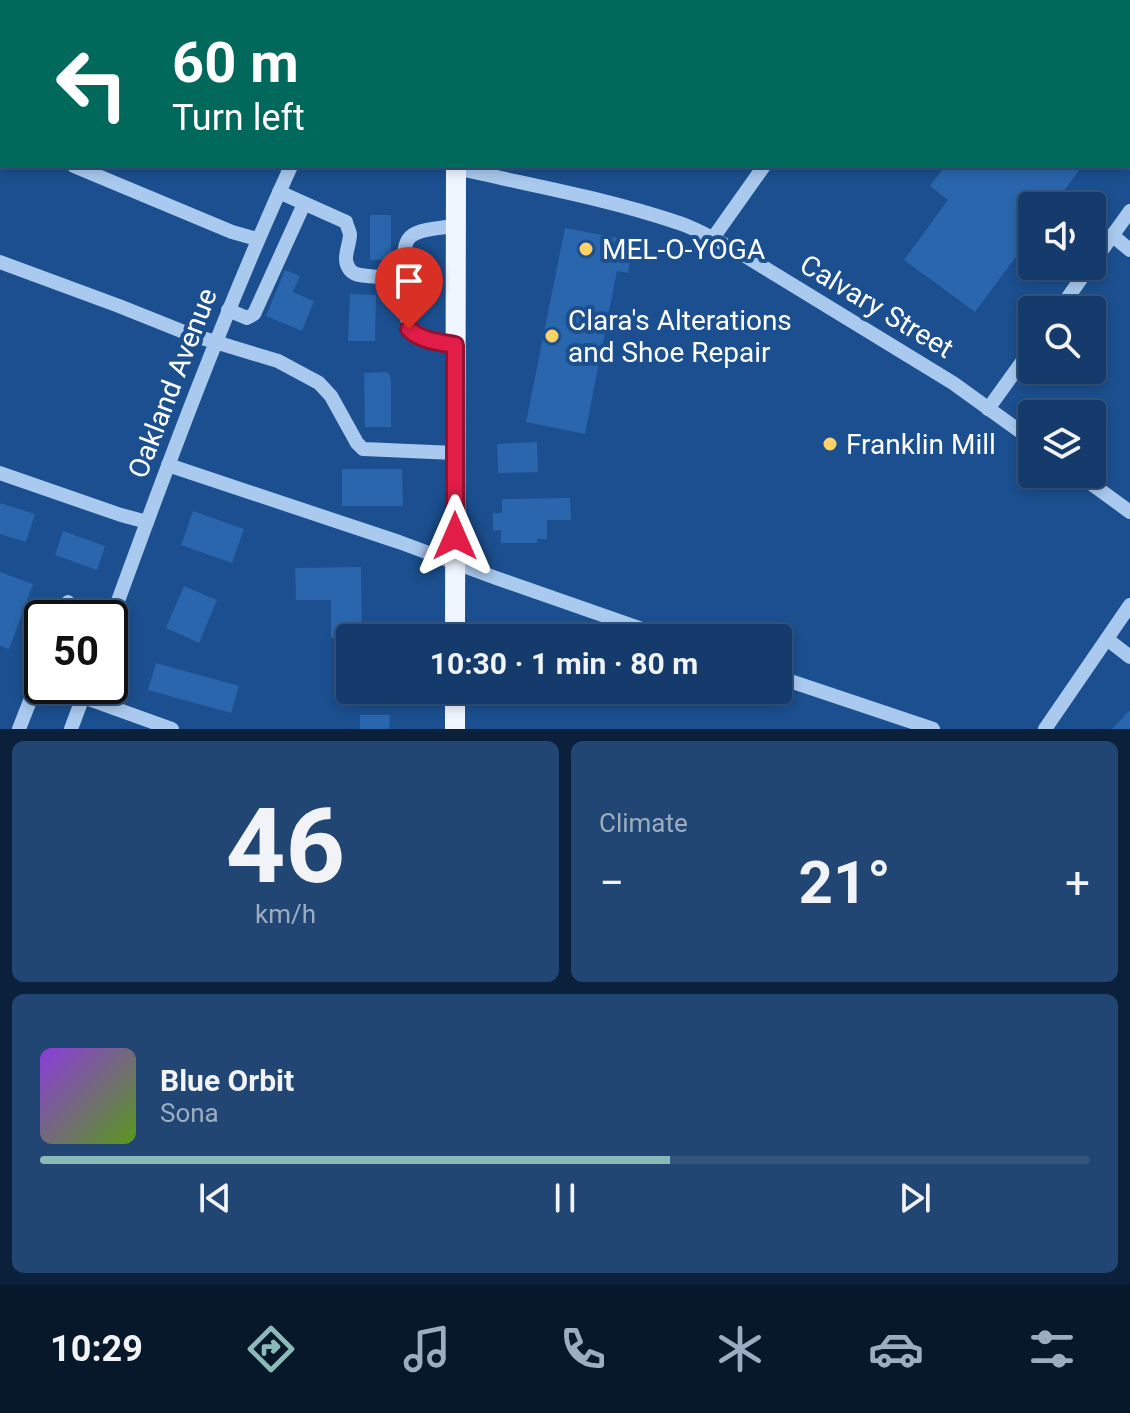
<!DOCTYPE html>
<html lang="en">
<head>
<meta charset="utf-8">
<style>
	body { margin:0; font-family:Roboto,sans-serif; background:#214673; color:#f1f3f6; height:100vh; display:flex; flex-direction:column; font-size:30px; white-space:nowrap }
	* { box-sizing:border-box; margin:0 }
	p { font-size:26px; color:#9dadc1 }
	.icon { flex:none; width:44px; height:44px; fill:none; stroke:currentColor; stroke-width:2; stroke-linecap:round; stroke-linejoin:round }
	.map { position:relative; height:729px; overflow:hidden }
	.panel { display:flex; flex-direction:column; gap:12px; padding:12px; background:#0b203b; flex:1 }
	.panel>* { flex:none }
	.hud { position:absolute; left:0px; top:0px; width:1130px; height:168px; box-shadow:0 4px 12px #0003,0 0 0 2px #33557e; background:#00695c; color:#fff; overflow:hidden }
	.tools { position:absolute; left:1018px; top:192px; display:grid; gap:16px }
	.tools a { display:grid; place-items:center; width:88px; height:88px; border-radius:8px; background:#143b6b; box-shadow:0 4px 12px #0003,0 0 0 2px #33557e; font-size:40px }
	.speed { position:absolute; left:24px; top:600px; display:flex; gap:16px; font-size:40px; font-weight:700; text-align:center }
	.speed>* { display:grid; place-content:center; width:104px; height:104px; border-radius:50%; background:#143b6b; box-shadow:0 4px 12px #0003,0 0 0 2px #33557e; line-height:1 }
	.speed .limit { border:4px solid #111; border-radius:12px; background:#fff; color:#111 }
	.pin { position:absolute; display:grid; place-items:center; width:68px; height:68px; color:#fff; margin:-82px -34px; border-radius:50% 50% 50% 0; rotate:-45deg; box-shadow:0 0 8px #0007 }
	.pin .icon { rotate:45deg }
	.me { position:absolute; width:88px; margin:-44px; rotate:0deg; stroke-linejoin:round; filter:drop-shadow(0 0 6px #0008) }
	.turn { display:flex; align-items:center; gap:28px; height:168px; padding:0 40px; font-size:36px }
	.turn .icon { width:104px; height:104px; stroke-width:2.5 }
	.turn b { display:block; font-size:56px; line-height:68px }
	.big { font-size:60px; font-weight:700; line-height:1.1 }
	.panel .tile { flex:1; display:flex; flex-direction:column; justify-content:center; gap:12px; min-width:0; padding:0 28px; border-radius:12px; background:#214673 }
	.panel .dial { align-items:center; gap:0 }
	.dial b { font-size:104px; line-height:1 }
	.song { display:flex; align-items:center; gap:24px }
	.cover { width:96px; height:96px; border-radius:12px; background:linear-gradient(135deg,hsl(270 70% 55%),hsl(90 70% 35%)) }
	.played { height:8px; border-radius:4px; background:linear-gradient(90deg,#8bbbb9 60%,#33557e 60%) }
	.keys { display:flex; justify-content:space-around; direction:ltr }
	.heat { display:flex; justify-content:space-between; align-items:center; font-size:44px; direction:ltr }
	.panel .tiles { flex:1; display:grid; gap:12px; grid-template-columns:1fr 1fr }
	.tile:last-child { grid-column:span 2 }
	.trip { position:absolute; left:336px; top:624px; width:456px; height:80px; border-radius:8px; background:#143b6b; box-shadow:0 4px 12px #0003,0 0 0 2px #33557e; font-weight:700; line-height:80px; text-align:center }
	.tab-bar { display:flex; height:128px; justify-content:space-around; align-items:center; background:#08182b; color:#9dadc1 }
	.tab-bar .icon { width:56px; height:56px }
	.tab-bar .selected { color:#8bbbb9 }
	.tab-bar b { font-size:36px; color:#f1f3f6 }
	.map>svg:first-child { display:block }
	.building { fill:#2a66ad }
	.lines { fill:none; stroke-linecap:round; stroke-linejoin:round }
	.minor { stroke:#a9c9ee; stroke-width:14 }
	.major { stroke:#f0f6ff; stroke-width:20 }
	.route-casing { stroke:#92132f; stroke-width:20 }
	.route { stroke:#e11d48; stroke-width:14 }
	.poi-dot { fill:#ffd166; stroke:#1b4f8f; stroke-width:3 }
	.labels { text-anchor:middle; stroke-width:8; stroke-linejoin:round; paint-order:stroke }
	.poi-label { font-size:28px; fill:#fff; stroke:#1b4f8f; text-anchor:start }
	.street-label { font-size:28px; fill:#fff; stroke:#1b4f8f }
</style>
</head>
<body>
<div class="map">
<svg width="1130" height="729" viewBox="0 0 1130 729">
	<rect width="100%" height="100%" fill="#1b4f8f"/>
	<!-- building -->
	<g class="building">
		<path d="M945 166H1082L1053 206H1032V235L975 312 904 260 948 200 930 186Z"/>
		<rect x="370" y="215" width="21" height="45"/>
		<path d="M565 228 634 241 628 273 617 271 585 434 526 422Z"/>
		<path d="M285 270 300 276 293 292 314 301 302 331 266 316Z"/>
		<path d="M350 294 376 295 375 341H348Z"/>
		<path d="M387 372 390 375 391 381V427H365L364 373Z"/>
		<path d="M537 442 538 472 498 473 497 444Z"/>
		<path d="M342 469H402L403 506H342Z"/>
		<path d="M570 498 571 520H547V539H537V543H501V530L493 531V513H502V499Z"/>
		<path d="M0 503 35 514 26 542 0 534Z"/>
		<path d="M193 511 244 529 232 563 181 545Z"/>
		<path d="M63 531 105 546 97 570 55 555Z"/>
		<path d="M361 567 362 637 331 638V600H296L295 568Z"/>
		<path d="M0 572 33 584 9 649 0 646Z"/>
		<path d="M184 586 217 600 199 643 166 628Z"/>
		<path d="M156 663 239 686 231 713 148 690Z"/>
		<path d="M567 690H585L586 706H567Z"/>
		<path d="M1130 710V729H1112Z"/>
		<path d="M360 715H390L389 729H360Z"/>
	</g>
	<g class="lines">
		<!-- minor -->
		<g class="minor">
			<path d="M1114 0 1118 2"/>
			<path d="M382 2 384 0"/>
			<path d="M892 2 893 0"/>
			<path d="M1128 7 1130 8"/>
			<path d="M0 136H2"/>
			<path d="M74 166 232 232 257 239"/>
			<path d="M456 168C529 185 605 198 676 222 699 229 721 243 742 254L953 383 1032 440"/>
			<path d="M279 192 346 222C346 223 350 233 350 234 350 246 341 259 350 270 359 281 386 272 397 282 402 286 404 292 404 298 408 341 416 338 455 345"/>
			<path d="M1112 235 1130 250"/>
			<path d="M713 238 764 166"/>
			<path d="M0 262 119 306 189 334 278 361 319 383 331 396 357 443 363 449 455 453"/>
			<path d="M1092 264 1130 211"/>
			<path d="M404 291C405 235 396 232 456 226"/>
			<path d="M228 310 247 318 254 314 304 204"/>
			<path d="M1059 310 1090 266"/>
			<path d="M988 409 1032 348"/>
			<path d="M168 465 399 542 496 578 668 638"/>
			<path d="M0 473 121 515 147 522"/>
			<path d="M1078 474 1130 512"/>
			<path d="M62 618 68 602"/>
			<path d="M110 623C166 469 223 315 291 166"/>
			<path d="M1107 639 1130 657"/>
			<path d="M778 677 933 729"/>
			<path d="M83 697 172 729"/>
			<path d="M19 729 42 670"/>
			<path d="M71 729 87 686"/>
			<path d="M1045 729 1130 605"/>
		</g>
		<!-- major -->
		<g class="major">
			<path d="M475 2V0"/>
			<path d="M455 638 456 166"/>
			<path d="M455 729V690"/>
		</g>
	</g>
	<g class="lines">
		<!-- route casing -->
		<g class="route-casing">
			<path id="route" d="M409 329C421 341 439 342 455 345V536"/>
		</g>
		<!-- route -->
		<use href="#route" class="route"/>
	</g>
	<!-- markers -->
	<g class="poi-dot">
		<circle cx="586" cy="249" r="8"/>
		<circle cx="552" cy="336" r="8"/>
		<circle cx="830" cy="444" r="8"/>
	</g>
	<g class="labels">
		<!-- poi labels -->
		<g class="poi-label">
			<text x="602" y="259">MEL-O-YOGA</text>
			<text x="568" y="330">Clara's Alterations<tspan x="568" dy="32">and Shoe Repair</tspan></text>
			<text x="846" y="454">Franklin Mill</text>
		</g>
		<!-- street labels -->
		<g class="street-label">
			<text transform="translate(877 306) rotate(31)" y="10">Calvary Street</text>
			<text transform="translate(172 383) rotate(-69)" y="10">Oakland Avenue</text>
		</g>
	</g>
</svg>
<div class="tools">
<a><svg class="icon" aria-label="sound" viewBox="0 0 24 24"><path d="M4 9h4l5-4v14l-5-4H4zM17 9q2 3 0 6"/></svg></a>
<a><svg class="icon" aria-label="search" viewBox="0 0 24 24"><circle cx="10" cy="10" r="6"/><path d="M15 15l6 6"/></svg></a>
<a><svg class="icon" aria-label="layers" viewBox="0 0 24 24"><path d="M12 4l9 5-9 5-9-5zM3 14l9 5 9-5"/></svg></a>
</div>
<div class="speed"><div class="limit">50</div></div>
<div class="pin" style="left:409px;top:329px;background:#d93025"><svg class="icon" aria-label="arrive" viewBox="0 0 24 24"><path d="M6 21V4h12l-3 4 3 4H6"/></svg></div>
<svg class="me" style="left:455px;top:536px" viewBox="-20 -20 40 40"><path d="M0-17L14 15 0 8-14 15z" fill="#e11d48" stroke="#fff" stroke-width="4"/></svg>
<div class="trip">10:30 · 1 min · 80 m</div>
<div class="hud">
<div class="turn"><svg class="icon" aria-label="left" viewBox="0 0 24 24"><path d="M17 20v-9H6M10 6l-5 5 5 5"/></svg><div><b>60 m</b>Turn left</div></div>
</div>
</div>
<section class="panel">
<div class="tiles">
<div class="tile dial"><b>46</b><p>km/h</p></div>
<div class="tile"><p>Climate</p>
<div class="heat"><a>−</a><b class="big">21°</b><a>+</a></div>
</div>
<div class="tile">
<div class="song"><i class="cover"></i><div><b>Blue Orbit</b><p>Sona</p></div></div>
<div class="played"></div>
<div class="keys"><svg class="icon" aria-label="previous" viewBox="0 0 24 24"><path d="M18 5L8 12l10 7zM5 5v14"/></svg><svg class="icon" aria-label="pause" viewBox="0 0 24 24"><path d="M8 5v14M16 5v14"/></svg><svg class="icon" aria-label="next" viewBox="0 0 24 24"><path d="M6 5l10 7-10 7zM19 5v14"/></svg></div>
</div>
</div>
</section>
<nav class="tab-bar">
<b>10:29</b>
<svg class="icon selected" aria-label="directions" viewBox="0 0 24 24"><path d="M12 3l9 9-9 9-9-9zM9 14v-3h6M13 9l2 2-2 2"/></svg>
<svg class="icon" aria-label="music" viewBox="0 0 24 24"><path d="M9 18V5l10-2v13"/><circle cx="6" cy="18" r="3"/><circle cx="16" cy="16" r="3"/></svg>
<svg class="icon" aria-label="phone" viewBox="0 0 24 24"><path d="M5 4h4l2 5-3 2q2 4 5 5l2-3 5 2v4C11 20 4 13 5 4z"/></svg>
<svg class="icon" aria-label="climate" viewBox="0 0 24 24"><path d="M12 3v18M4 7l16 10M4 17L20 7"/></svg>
<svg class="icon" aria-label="car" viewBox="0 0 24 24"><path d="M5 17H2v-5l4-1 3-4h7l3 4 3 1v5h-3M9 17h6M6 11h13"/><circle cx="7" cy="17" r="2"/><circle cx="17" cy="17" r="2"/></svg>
<svg class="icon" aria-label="filters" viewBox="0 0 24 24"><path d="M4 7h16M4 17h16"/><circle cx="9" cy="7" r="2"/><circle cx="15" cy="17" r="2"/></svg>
</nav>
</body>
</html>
